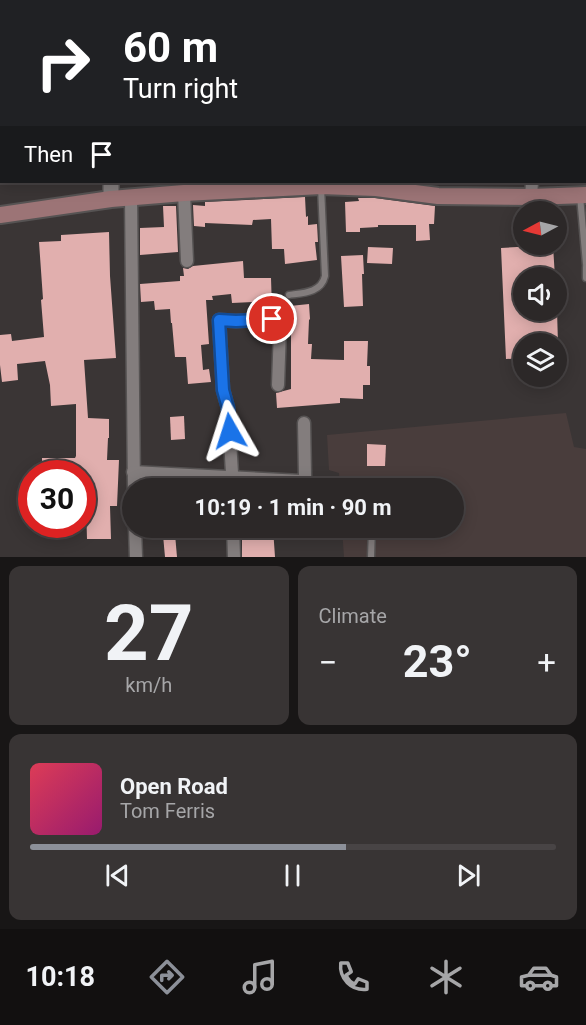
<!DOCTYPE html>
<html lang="en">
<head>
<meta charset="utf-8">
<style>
	body { margin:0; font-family:Roboto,sans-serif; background:#383434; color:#f1f3f6; height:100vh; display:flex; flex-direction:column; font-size:22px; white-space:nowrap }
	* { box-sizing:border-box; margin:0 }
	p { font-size:20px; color:#a6a6a8 }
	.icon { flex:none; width:33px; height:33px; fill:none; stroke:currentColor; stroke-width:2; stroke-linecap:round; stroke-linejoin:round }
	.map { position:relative; height:557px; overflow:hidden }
	.sheet { display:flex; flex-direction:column; gap:9px; padding:9px; background:#181616; flex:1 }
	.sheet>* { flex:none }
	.hud { position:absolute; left:0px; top:0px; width:586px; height:183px; box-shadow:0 3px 15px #0003,0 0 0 2px #484445; background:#202124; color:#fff; overflow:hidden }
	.needle { width:39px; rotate:263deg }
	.buttons { position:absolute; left:513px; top:201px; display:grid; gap:12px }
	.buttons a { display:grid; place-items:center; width:54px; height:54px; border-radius:50%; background:#2c2828; box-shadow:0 3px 15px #0003,0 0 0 2px #484445; font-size:30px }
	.speed { position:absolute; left:18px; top:460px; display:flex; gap:12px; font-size:30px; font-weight:700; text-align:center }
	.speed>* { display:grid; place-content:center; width:78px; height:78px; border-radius:50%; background:#2c2828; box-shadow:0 3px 15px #0003,0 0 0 2px #484445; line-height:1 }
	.speed .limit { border:9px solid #d22; background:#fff; color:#111 }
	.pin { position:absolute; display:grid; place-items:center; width:51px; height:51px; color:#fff; margin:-26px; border:3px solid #fff; border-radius:50%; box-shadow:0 2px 6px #0007 }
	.me { position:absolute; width:66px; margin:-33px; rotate:354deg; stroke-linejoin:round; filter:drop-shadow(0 0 4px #0008) }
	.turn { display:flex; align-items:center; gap:21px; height:126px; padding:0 24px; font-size:27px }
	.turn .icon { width:78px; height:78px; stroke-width:2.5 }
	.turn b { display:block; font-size:42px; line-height:51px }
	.then { display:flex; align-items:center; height:57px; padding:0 24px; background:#0003; gap:12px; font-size:22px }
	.big { font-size:45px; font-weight:700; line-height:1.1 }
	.sheet .widget { flex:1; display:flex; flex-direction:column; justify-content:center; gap:9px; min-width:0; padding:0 21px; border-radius:12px; background:#383434 }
	.sheet .dial { align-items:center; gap:0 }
	.dial b { font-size:78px; line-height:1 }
	.song { display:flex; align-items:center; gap:18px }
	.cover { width:72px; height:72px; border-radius:9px; background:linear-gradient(135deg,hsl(350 70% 55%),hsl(320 70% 35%)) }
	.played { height:6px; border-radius:3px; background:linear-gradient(90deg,#8c9099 60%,#484445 60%) }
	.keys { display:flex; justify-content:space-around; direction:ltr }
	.heat { display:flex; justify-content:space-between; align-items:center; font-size:33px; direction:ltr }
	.sheet .tiles { flex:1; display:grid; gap:9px; grid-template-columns:1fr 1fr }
	.widget:last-child { grid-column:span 2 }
	.trip { position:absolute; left:122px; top:478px; width:342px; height:60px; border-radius:30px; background:#2c2828; box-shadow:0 3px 15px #0003,0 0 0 2px #484445; font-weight:700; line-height:60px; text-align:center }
	.tabs { display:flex; height:96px; justify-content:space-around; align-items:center; background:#121010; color:#a6a6a8 }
	.tabs .icon { width:42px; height:42px }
	.tabs .active { color:#8c9099 }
	.tabs b { font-size:27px; color:#f1f3f6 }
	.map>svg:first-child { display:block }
	.built { fill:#493d3c }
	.building { fill:#e1afae }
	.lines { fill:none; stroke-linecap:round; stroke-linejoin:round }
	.service-casing { stroke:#565353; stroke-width:9 }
	.minor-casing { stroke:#565353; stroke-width:15 }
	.tertiary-casing { stroke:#565353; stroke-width:18 }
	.secondary-casing { stroke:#565353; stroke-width:20 }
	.service { stroke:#837d7d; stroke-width:6 }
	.minor { stroke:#837d7d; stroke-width:12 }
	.tertiary { stroke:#837d7d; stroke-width:15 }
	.secondary { stroke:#9c7476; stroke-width:16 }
	.route-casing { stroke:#114b97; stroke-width:15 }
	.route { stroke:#1a73e8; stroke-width:10 }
</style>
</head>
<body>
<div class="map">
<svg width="586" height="557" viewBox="0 0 586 557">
	<rect width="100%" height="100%" fill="#3a3535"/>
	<!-- built -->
	<path class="built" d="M566 413 574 447 586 449V557H344L342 528H453V489H340L339 473 329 470 327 435Z"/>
	<!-- building -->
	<g class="building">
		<path d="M305 197 306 217 308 216V225L317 224 318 242H315L317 260 285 264 284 249H272L271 219 253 220 252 225 205 223V227L194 226 193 205 205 206V202Z"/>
		<path d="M358 198H375L435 206 434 224H429L430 240 416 241V225H378V227L360 228V232H346L345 202 359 201Z"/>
		<path d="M163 206H176L178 252 140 255V228L164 227Z"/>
		<path d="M109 232 110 276 116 358 84 360 88 418 109 419V438H108L107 460H119L117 506H110L111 539H87L86 506H82V474H42V458H75L76 456V404L51 406 50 385 45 361 17 364 18 380 2 382 0 365V335L11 334 12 341 44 337 41 300 43 299 39 242 61 241V235Z"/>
		<path d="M553 245 555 278H524V310H557L558 344H524V358L506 359 501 248Z"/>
		<path d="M368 247 393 248 392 264 367 263Z"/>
		<path d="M363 255 364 274H362L363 306 344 307 341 256Z"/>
		<path d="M243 261 244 278H271L272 309H253V302L232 303 231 294 212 296 213 300H206L209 344 201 345 203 370 209 369 211 382 188 384 186 357H175L172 323H171L170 309 155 310 154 301 141 302 140 284 180 281V276H184L183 268 188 269 193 266Z"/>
		<path d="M309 304 310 319 309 320 308 344H312L311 359 344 360V341H368L367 366H370V385H363V399L340 398V403L277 408 276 393 291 389V320L290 306Z"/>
		<path d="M184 416 185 439 171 440 170 417Z"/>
		<path d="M367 444 386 445 385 466H367Z"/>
		<path d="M246 528H273L275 557H242V536L246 535Z"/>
		<path d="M175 534 177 557H165L163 535Z"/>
	</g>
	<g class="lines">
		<!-- service casing -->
		<g class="service-casing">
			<g id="service">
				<path d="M580 196 586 264"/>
				<path d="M586 267V278"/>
				<path d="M289 295C303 293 321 293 325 276L321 187"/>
				<path d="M371 557 372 528"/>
			</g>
		</g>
		<!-- minor casing -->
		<g class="minor-casing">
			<g id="minor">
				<path d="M317 2V0"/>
				<path d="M546 2V0"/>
				<path d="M184 193 187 261"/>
				<path d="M131 197 134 489"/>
				<path d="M531 197 532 182"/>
				<path d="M133 472 301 481 304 479 305 476 304 423"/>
				<path d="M233 489 228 408 223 390 219 320 236 321 272 319 278 322 280 329 278 385"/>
				<path d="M135 528 136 557"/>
				<path d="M233 528 234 557"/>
			</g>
		</g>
		<!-- tertiary casing -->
		<g class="tertiary-casing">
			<g id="tertiary">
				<path d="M110 0V2"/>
				<path d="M111 182V199"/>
			</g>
		</g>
		<!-- secondary casing -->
		<g class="secondary-casing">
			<path id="secondary" d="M0 215 111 199 184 193 321 186 376 188 438 196 531 197 586 195"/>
		</g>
		<!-- service -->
		<use href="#service" class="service"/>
		<!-- minor -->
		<use href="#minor" class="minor"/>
		<!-- tertiary -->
		<use href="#tertiary" class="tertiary"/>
		<!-- secondary -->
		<use href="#secondary" class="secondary"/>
	</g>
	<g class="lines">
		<!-- route casing -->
		<g class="route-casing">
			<path id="route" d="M230 431 228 408 223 390 219 320 236 321 272 319"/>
		</g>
		<!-- route -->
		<use href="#route" class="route"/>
	</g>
</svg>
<div class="buttons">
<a><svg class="needle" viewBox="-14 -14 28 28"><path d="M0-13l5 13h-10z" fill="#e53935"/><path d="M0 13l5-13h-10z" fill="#a6a6a8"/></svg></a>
<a><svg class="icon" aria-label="sound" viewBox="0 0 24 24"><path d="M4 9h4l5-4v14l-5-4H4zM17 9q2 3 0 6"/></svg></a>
<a><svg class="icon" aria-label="layers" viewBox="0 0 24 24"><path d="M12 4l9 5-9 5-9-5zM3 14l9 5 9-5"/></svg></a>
</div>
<div class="speed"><div class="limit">30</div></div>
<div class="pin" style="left:272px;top:319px;background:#d93025"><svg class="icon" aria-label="arrive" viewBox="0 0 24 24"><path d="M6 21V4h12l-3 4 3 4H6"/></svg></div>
<svg class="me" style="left:230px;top:431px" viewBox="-20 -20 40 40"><path d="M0-17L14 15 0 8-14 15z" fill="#1a73e8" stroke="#fff" stroke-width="4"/></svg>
<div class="trip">10:19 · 1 min · 90 m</div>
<div class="hud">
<div class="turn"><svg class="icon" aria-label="right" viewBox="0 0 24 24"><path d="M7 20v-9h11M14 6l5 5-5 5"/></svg><div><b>60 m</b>Turn right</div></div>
<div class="then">Then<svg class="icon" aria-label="arrive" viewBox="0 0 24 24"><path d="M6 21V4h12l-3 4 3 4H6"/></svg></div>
</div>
</div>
<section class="sheet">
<div class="tiles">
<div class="widget dial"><b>27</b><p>km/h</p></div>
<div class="widget"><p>Climate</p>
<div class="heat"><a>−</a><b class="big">23°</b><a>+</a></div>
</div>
<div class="widget">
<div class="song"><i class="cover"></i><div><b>Open Road</b><p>Tom Ferris</p></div></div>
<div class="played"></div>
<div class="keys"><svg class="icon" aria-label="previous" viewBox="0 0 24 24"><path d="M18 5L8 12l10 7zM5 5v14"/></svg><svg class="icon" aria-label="pause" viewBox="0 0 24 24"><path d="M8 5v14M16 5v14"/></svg><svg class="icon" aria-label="next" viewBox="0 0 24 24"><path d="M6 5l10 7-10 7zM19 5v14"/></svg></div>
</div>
</div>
</section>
<nav class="tabs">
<b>10:18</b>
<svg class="icon active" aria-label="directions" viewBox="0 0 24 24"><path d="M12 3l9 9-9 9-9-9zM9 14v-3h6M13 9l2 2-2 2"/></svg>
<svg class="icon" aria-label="music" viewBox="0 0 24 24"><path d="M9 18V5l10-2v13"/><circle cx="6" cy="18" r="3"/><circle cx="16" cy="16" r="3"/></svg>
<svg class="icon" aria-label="phone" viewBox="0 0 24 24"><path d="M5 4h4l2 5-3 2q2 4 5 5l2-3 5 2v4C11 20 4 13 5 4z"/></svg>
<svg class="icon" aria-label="climate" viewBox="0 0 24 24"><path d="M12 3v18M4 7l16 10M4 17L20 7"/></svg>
<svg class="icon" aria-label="car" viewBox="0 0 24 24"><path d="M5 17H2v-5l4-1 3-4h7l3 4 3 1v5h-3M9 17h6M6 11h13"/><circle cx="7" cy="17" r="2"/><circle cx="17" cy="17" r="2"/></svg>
</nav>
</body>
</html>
